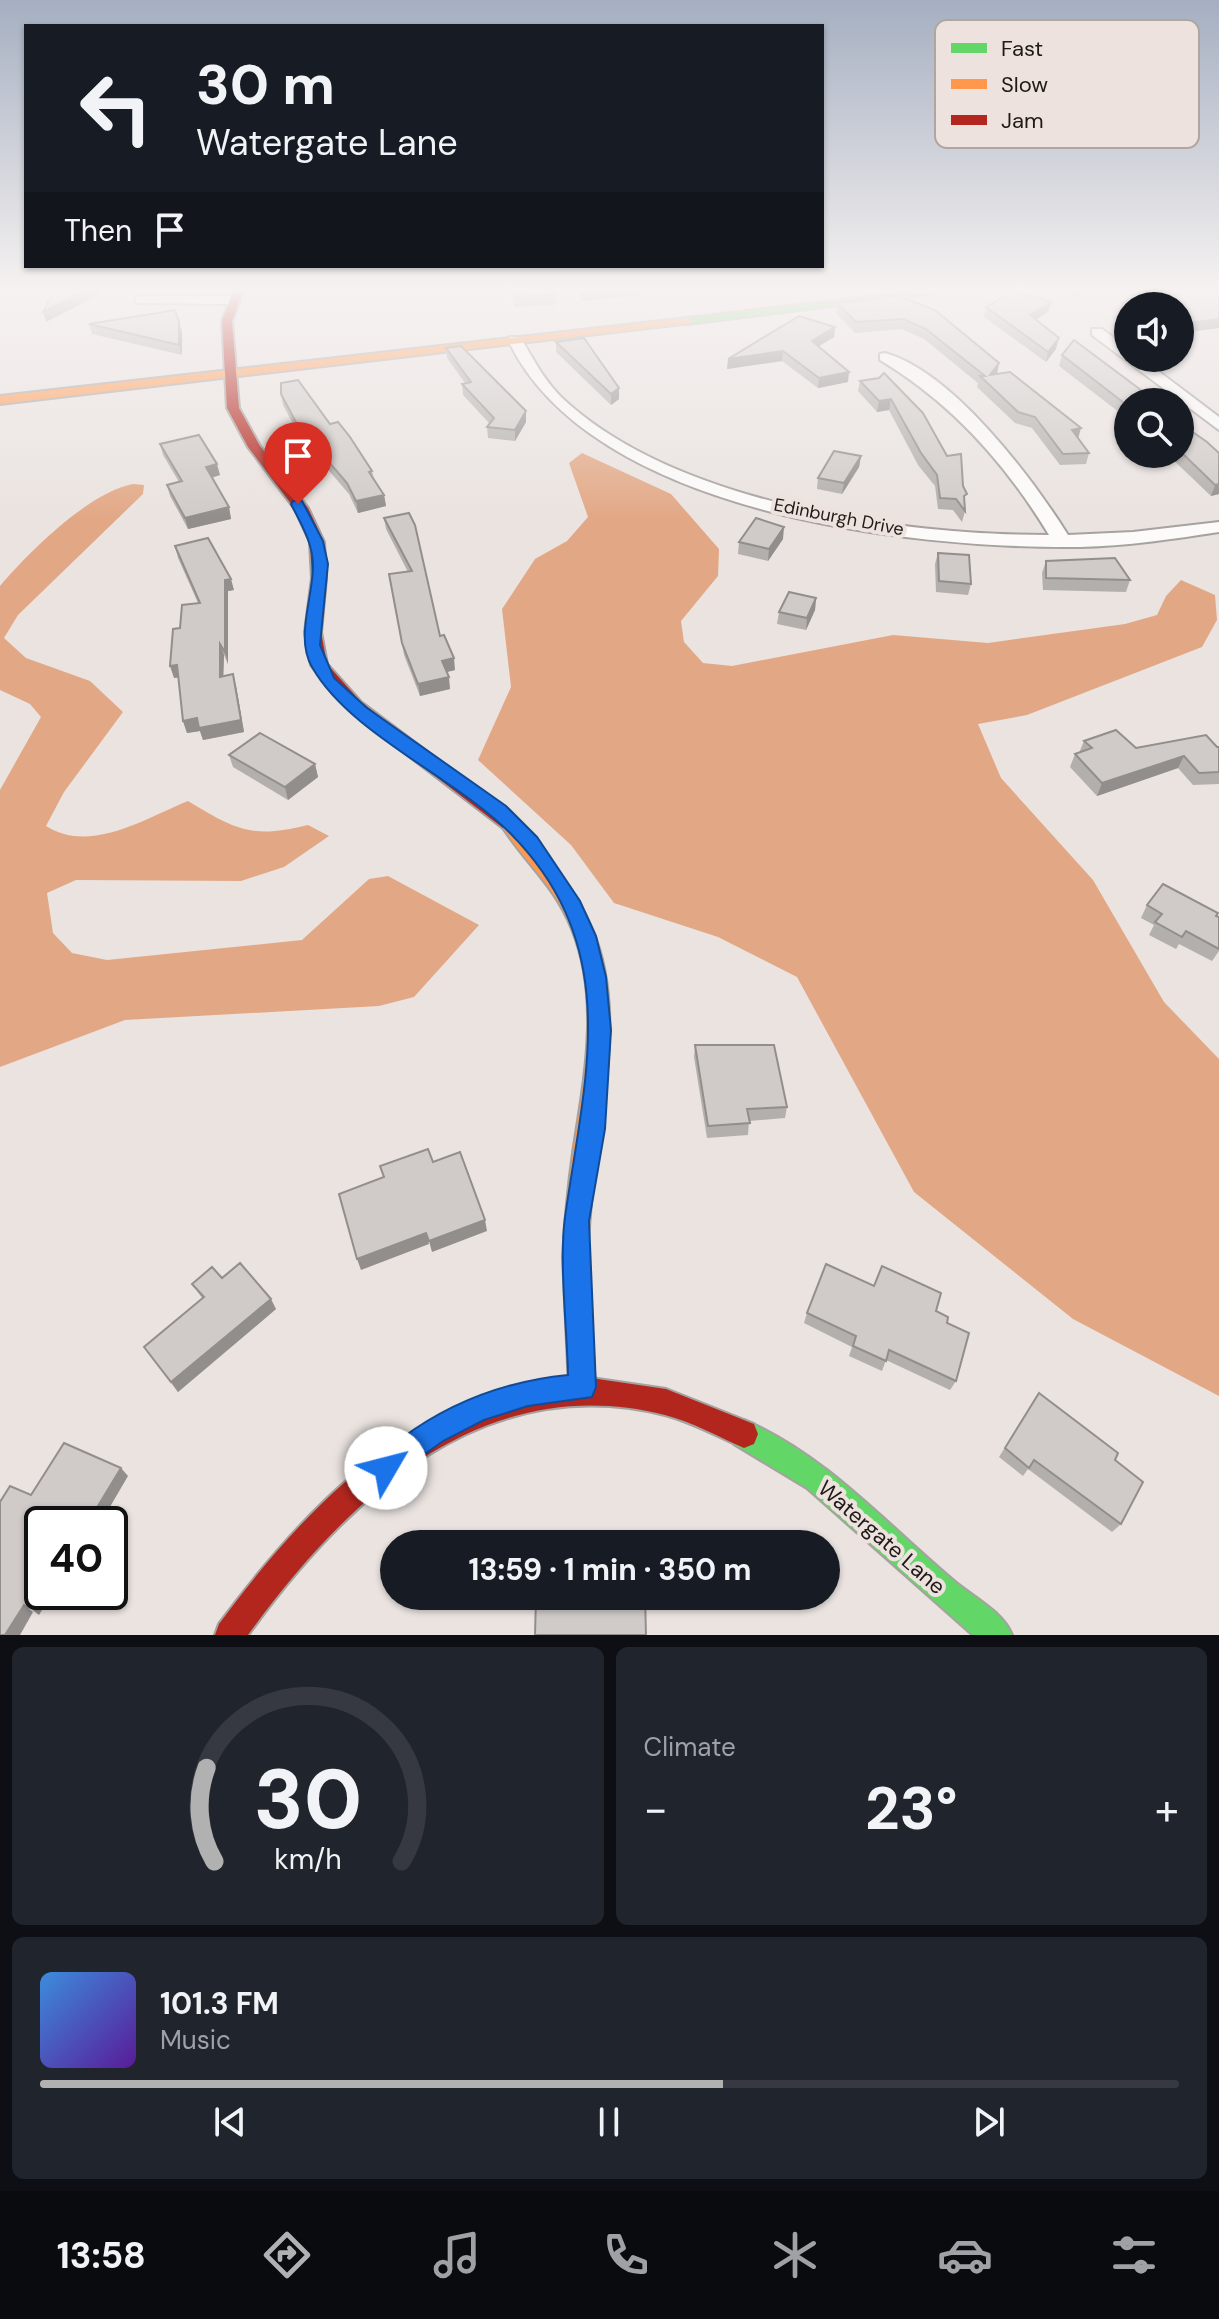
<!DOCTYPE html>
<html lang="en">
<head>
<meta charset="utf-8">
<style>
	body { margin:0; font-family:"DM Sans",sans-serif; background:#20242c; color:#f1f3f6; height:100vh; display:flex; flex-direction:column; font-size:30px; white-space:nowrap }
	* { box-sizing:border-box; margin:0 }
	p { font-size:26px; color:#9ea1a6 }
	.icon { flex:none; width:44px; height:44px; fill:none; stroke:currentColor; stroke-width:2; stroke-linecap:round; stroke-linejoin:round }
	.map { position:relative; height:1635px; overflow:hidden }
	.panel { display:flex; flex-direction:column; gap:12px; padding:12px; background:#0d0f14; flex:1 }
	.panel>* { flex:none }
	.banner { position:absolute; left:24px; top:24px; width:800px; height:244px; border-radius:0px; box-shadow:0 2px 6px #0004; background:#171b24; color:#f1f3f6; overflow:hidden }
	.buttons { position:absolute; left:1114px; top:292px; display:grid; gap:16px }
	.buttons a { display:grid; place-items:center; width:80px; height:80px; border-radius:50%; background:#171b24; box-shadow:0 2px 6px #0004; font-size:40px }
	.speed { position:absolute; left:24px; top:1506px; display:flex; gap:16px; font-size:40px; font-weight:700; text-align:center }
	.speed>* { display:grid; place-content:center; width:104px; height:104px; border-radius:50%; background:#171b24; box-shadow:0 2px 6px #0004; line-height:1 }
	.speed .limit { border:4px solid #111; border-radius:12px; background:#fff; color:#111 }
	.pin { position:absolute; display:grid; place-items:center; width:68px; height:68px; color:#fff; margin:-82px -34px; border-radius:50% 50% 50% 0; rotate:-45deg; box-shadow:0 0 8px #0007 }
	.pin .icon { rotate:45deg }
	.me { position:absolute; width:88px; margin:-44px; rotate:53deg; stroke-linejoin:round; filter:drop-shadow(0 0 6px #0008) }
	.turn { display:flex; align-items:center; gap:28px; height:168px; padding:0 40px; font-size:36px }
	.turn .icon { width:104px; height:104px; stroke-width:2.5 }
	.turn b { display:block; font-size:56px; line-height:68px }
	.then { display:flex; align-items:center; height:76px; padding:0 40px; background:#0003; gap:16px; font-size:30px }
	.big { font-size:60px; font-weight:700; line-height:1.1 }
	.panel .card { flex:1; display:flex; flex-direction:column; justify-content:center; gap:12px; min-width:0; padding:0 28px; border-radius:12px; background:#20242c }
	.panel .dial { align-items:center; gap:0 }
	.dial svg { height:208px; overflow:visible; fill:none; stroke:#363941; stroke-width:7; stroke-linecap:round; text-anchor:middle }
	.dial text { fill:#f1f3f6; stroke:none }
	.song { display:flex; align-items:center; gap:24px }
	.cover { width:96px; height:96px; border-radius:12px; background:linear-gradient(135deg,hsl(210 70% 55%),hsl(270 70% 35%)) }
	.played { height:8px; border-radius:4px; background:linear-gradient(90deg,#b2b1b2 60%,#363941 60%) }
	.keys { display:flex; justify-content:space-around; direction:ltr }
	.heat { display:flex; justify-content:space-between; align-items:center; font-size:44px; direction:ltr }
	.panel .tiles { flex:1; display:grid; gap:12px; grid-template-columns:1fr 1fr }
	.card:last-child { grid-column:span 2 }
	.trip { position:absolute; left:380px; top:1530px; width:460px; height:80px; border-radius:40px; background:#171b24; box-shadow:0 2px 6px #0004; font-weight:700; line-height:80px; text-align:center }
	.tab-bar { display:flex; height:128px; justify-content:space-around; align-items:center; background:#090b0e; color:#9ea1a6 }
	.tab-bar .icon { width:56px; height:56px }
	.tab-bar .current { color:#b2b1b2 }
	.tab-bar b { font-size:36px; color:#f1f3f6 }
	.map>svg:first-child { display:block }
	.water { fill:#e2a886 }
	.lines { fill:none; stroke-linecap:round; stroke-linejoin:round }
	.street-casing { stroke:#a6a29f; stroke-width:4 }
	.fast-casing { stroke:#a6a29f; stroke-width:4 }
	.slow-casing { stroke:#a6a29f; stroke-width:4 }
	.jam-casing { stroke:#a6a29f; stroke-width:4 }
	.street { fill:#fcfbfa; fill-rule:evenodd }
	.fast { fill:#63d668; fill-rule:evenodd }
	.slow { fill:#ff974d; fill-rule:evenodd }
	.jam { fill:#b3261e; fill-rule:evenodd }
	.wall { fill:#b3afac }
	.shaded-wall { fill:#928e8c }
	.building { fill:#d0cbc8; stroke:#928e8c; stroke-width:2 }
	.route { fill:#1a73e8; stroke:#114b97; stroke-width:2 }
	.labels { text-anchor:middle; stroke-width:8; stroke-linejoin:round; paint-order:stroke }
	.far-street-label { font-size:18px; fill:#1e1a18; stroke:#ede2dd }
	.street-label { font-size:22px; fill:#1e1a18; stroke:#ede2dd }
	.key { fill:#ede2dd; stroke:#afa6a2; stroke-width:2 }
	.key-label { font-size:22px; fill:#1e1a18 }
</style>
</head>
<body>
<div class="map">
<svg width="1219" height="1635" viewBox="0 0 1219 1635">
	<rect width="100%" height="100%" fill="#eae3e0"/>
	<!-- water -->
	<g class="water">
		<path d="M582 453 671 494 719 549 718 576 681 621 684 642 703 663 732 666 893 635 988 643 1125 624 1157 615 1166 596 1181 580 1215 595 1217 620 1202 647 1027 715 978 724 1001 778 1093 880 1164 1002 1219 1059V1396L1073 1319 914 1192 797 977 718 937 614 903 571 845 478 760 511 687 502 609 535 559 567 541 588 517 569 463Z"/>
		<path d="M133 484 144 485 143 494 18 615 4 638 26 658 90 681 123 712 64 792 46 826C90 854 144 819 188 801 236 830 252 839 308 825L329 836 284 867 241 881 76 880 47 893 53 933 72 953 107 960 302 940 369 879 388 876 479 925 414 997 379 1006 125 1020 0 1067V790L41 717 30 704 0 690V586C28 553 89 492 133 484Z"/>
	</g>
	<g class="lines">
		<!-- street casing -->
		<g class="street-casing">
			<g id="street">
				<path d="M141 296H233L240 300 233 304 136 303V297Z"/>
				<path d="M1092 329H1102L1128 348V358H1141L1219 417V430L1092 335Z"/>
				<path d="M510 337H520C533 358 543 379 561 397 674 504 900 535 1049 535 1006 464 952 403 880 360V354L885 353C953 372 1032 478 1068 535L1133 532 1219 522V532C1173 539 1127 546 1080 547 910 549 590 513 508 340Z"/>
			</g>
		</g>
		<!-- fast casing -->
		<g class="fast-casing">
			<g id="fast">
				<path d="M933 289H968L687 324 682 321 687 318Z"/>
				<path d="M575 1245 584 1249 587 1257 595 1387 591 1396 582 1400 573 1396 569 1387 563 1257 566 1249Z"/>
				<path d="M744 1420C826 1455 887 1525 954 1581 973 1597 1003 1612 1012 1635H973L807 1488 734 1444 730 1434 734 1424Z"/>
			</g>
		</g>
		<!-- slow casing -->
		<g class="slow-casing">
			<g id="slow">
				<path d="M687 318 691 319V323L0 404V396Z"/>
				<path d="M509 817 515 818C544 853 574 887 592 929 622 1000 606 1080 596 1153 592 1188 589 1222 587 1257L584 1265 575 1269 566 1265 563 1257C565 1222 568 1188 573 1153 584 1080 601 1000 572 929 555 885 523 861 500 823Z"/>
			</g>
		</g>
		<!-- jam casing -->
		<g class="jam-casing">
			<g id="jam">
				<path d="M234 289H244L232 321 239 408 260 446 308 508 324 542 326 578 321 632 327 664 361 702 515 818 518 823 515 828H503L349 710 311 665 305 632 312 578 310 542 295 509 248 447 227 408 222 321Z"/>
				<path d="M591 1378 666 1389 754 1424 758 1434 754 1444 744 1448C719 1437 692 1422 665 1415 483 1369 346 1499 248 1635H215L219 1624C296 1520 388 1420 519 1387 542 1381 568 1381 591 1378Z"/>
			</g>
		</g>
		<!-- street -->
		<use href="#street" class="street"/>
		<!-- fast -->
		<use href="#fast" class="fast"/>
		<!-- slow -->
		<use href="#slow" class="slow"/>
		<!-- jam -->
		<use href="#jam" class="jam"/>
	</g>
	<!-- wall -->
	<g class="wall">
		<path d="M514 289 556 295V305L514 307Z"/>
		<path d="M1063 289H1086L1074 297Z"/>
		<path d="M1161 289H1219V328L1180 333V306H1128V315L1120 312 1122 303Z"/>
		<path d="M899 296 999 363 997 374 1078 438 1089 453 1086 464 1060 465 1032 428 1015 423 977 387 978 383 924 339 902 329 855 333 836 313 837 303Z"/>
		<path d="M1051 302 1048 312 1036 320 1056 349 1046 362 984 317 986 307Z"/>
		<path d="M89 324 182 332V355L92 334Z"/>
		<path d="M835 327 834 337 819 346 848 382 818 388 782 361 727 369Z"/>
		<path d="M556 342 619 388V399L611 405 556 352Z"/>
		<path d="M446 348 526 411V422L515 441 488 438 487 427 490 424 463 395 462 384 465 383 447 358Z"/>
		<path d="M1062 355 1128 402V419L1059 366Z"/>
		<path d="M879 378 965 506V511L962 522 953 510 938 509 935 486 918 465 889 410 877 412 858 391 860 381Z"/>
		<path d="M281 394 372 471 374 479 384 495 386 506 358 513 349 494 300 437 283 405Z"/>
		<path d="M1180 423 1207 442 1219 494 1211 496 1167 454H1180Z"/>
		<path d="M160 444 220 475 212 478 229 507 231 519 188 529 170 496 167 485 179 482 163 455Z"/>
		<path d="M861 456 859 467 842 494 817 489 818 478Z"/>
		<path d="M409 513 440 636 455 670 446 672 450 689 420 696 404 655 389 574 408 572 386 529 384 518Z"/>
		<path d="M783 539 768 561 738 554 739 542Z"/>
		<path d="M175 546 234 590 228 591V664L224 655 223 676 236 686 244 732 203 740 200 731 187 733 183 721 179 677 174 678 180 628 198 603 178 558Z"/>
		<path d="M938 553 971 584 968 595 936 592 935 564Z"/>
		<path d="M1046 561 1130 580 1126 592 1043 590 1042 573Z"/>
		<path d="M816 598 815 610 806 630 777 624 779 612Z"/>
		<path d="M1084 741 1136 748 1219 747V784L1193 785 1178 768 1097 796 1070 767 1075 754 1079 753Z"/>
		<path d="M229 755 315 764 318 777 288 800 233 767Z"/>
		<path d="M1147 905 1217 916 1219 951 1212 961 1179 944 1176 949 1149 935 1154 925 1141 918Z"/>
		<path d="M695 1045 787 1107 785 1118 749 1121 748 1135 707 1138 694 1057Z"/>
		<path d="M192 1284 276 1309 178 1392 144 1347 202 1298Z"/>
		<path d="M874 1286 936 1311 947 1323 956 1381 950 1390 886 1360 882 1371 849 1356 852 1347 804 1323 807 1313Z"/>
		<path d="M1039 1393 1115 1460 1121 1524 1112 1532 1028 1469 1023 1476 999 1457Z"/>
	</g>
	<!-- shaded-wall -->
	<g class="shaded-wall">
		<path d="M88 289H110L46 322 43 312Z"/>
		<path d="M601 289H695L581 301 580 291Z"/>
		<path d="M1076 289H1086L1074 297Z"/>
		<path d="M1051 302 1048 312 1027 325 1030 315Z"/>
		<path d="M1219 319V328L1180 333V324Z"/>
		<path d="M179 322 182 332V355L179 345Z"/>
		<path d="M835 327 834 337 811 351 812 341Z"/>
		<path d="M1059 338 1056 349 1046 362 1048 352Z"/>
		<path d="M783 351 782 361 727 369 728 359Z"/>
		<path d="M999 363 997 374 987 385 990 375Z"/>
		<path d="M849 372 848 382 818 388 819 378Z"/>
		<path d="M619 388V399L611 405V394Z"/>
		<path d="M891 399 889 410 877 412 879 401Z"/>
		<path d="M526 411V422L515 441V430Z"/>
		<path d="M1081 428 1078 439 1072 430Z"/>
		<path d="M861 456 859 467 842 494 844 483Z"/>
		<path d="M217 464 220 475 209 478 206 467Z"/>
		<path d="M1219 484V494L1211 496 1215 485Z"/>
		<path d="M384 495 386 506 358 513 356 501Z"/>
		<path d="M229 507 231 519 188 529 185 518Z"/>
		<path d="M784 527 783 539 768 561 769 549Z"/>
		<path d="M231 579 234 590 228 591V664L225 652V580Z"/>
		<path d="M816 598 815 610 806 630 807 618Z"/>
		<path d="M220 644 224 655 223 688 220 677Z"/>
		<path d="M454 658 455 670 443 673 442 661Z"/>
		<path d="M177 665 181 677 174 678 170 666Z"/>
		<path d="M233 674 236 686 244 732 203 740 200 731 187 733 183 721Z"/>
		<path d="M449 677 450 689 420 696 418 684Z"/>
		<path d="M1184 756 1178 768 1097 796 1102 783Z"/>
		<path d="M315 764 318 777 288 800 285 787Z"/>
		<path d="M485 1220 487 1231 432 1252 429 1241Z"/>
		<path d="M426 1233 429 1244 361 1270 357 1259Z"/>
		<path d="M271 1299 276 1309 178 1392 171 1382Z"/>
		<path d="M121 1468 128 1476 100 1524H87Z"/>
		<path d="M42 1587V1592H53L39 1615 30 1608Z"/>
		<path d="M24 1605 33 1612 20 1635H5Z"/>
	</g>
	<!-- building -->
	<g class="building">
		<path d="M55 289H88L43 312Z"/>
		<path d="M514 289H553L556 295 514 297Z"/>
		<path d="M1161 289H1219V319L1180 324V306H1131L1122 303Z"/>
		<path d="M1014 291 1051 302 1030 315 1059 338 1048 352 986 307Z"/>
		<path d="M899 296 935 310 999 363 990 375 1010 372 1081 428 1072 430 1089 453 1063 454 1035 417 1018 412 980 376H985L926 329 903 319 856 322 837 303Z"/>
		<path d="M175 310 179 322V345L89 324Z"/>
		<path d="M799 316 835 327 812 341 849 372 819 378 783 351 728 359Z"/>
		<path d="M584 338 619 388 611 394 556 342Z"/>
		<path d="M1074 340 1157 402H1128V406L1062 355Z"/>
		<path d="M461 346 526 411 515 430 487 427 494 418 462 384 471 382 446 348Z"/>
		<path d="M884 373 923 413 947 456 961 454 963 486 967 494 964 496 965 511 956 499 940 498 937 475 921 453 891 399 879 401 860 381 879 378Z"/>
		<path d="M298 380 330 424 338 422 350 437 372 471 369 472 384 495 356 501 347 483 298 426 281 394V383Z"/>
		<path d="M1180 423 1207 442 1219 453V484L1215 485 1180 451Z"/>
		<path d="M199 435 217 464 206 467 229 507 185 518 167 485 182 481 160 444Z"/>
		<path d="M834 451 861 456 844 483 818 478Z"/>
		<path d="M409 513 415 525 440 636 444 635 454 658 442 661 449 677 418 684 402 643 389 574 412 571 384 518Z"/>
		<path d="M756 518 784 527 769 549 739 542Z"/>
		<path d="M208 538 231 579 225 580V652L220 644V677L233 674 241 720 199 728 197 718 183 721 177 665 170 666 173 629 180 628 182 605 200 603 175 546Z"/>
		<path d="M938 553 969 555 971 584 939 581Z"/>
		<path d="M1115 558 1130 580 1046 578V561Z"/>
		<path d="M789 592 816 598 807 618 779 612Z"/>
		<path d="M1116 730 1136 748 1206 735 1217 747H1219V772L1199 773 1184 756 1102 783 1075 754 1092 748 1084 741Z"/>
		<path d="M260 733 315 764 285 787 229 755Z"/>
		<path d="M1163 884 1218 913 1216 916 1219 917V949L1186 931 1182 937 1155 922 1162 914 1147 905Z"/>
		<path d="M695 1045H774L787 1107 747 1109 750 1123 708 1126Z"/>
		<path d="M428 1149 433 1162 460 1152 485 1220 429 1241 426 1233 357 1259 339 1194 384 1177 380 1166Z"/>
		<path d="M240 1263 271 1299 171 1382 144 1347 204 1297 192 1284 212 1267 222 1278Z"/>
		<path d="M826 1264 874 1286 882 1266 941 1293 936 1311 948 1317 947 1323 969 1333 956 1381 889 1350 886 1361 853 1346 856 1336 807 1313Z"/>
		<path d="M1039 1393 1118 1453 1115 1460 1143 1482 1121 1524 1034 1460 1029 1468 1005 1448Z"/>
		<path d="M64 1443 121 1468 87 1524H42V1587L30 1608 24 1605 5 1635H0V1502L10 1486 31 1495Z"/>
		<path d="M536 1596H645L646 1635H535Z"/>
	</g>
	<!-- sky -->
	<linearGradient id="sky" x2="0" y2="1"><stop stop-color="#a5afc1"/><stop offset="0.56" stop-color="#f6f2f1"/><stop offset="1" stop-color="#f6f2f1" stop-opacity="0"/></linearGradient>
	<rect width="1219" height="518" fill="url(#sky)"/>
	<!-- route -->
	<path class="route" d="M293 501H302L323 541 328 564 320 645 334 678 367 708 506 806 537 837 580 901 596 936 606 977 611 1030 605 1129 589 1221 596 1387 592 1397 528 1406 484 1420 443 1441 386 1482 376 1478 372 1468C378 1454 390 1447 402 1438 452 1401 507 1381 568 1375 567 1329 559 1261 565 1217 585 1077 624 949 511 834 455 777 350 734 312 667 295 638 313 598 313 566 313 543 301 524 291 504Z"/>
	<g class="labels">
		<!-- far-street labels -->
		<g class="far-street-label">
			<text transform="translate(839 517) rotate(11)" y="6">Edinburgh Drive</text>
		</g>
		<!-- street labels -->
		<g class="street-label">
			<text transform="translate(882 1537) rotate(41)" y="8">Watergate Lane</text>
		</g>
	</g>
	<!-- legend -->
	<rect x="935" y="20" width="264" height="128" rx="12" class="key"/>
	<rect x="951" y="43" width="36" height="10" fill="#63d668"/>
	<rect x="951" y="79" width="36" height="10" fill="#ff974d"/>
	<rect x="951" y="115" width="36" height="10" fill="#b3261e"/>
	<g class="key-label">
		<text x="1001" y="56">Fast</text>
		<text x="1001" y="92">Slow</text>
		<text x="1001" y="128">Jam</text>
	</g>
</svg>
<div class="buttons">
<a><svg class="icon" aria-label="sound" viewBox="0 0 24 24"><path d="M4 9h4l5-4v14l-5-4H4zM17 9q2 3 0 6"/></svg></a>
<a><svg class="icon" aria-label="search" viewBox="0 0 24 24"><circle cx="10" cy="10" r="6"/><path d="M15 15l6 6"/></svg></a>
</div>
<div class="speed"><div class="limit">40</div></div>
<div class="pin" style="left:298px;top:504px;background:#d93025"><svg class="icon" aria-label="arrive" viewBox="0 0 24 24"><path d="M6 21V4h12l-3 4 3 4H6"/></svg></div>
<svg class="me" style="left:386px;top:1468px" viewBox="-20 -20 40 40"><circle r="19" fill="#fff"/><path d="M0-13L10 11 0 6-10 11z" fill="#1a73e8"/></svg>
<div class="trip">13:59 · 1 min · 350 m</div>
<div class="banner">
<div class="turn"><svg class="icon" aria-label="left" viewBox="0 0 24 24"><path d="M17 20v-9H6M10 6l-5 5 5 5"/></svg><div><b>30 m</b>Watergate Lane</div></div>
<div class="then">Then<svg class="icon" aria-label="arrive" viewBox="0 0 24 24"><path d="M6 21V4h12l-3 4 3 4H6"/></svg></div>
</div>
</div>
<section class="panel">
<div class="tiles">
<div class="card dial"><svg viewBox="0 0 100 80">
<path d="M14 69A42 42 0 1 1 86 69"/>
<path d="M14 69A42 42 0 0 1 11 33" stroke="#b2b1b2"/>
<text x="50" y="56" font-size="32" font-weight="700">30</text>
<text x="50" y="72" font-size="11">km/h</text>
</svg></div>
<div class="card"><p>Climate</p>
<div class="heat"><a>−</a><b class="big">23°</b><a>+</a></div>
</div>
<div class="card">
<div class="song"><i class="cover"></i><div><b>101.3 FM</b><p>Music</p></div></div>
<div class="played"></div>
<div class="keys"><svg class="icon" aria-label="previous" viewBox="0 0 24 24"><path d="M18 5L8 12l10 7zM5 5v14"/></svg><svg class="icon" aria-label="pause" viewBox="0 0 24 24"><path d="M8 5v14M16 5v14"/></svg><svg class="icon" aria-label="next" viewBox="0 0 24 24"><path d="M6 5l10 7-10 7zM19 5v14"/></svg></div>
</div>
</div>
</section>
<nav class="tab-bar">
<b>13:58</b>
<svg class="icon current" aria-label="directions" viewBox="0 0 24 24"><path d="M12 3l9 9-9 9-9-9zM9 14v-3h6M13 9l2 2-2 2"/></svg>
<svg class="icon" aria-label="music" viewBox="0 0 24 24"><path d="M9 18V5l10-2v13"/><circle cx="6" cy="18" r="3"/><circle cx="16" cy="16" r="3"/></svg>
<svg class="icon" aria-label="phone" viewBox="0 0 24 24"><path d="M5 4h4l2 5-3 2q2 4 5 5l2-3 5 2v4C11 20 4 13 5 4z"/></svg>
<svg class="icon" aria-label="climate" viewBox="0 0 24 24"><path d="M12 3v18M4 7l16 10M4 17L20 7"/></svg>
<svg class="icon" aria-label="car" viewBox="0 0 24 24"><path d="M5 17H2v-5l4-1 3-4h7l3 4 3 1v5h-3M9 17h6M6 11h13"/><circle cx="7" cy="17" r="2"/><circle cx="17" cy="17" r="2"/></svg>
<svg class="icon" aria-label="filters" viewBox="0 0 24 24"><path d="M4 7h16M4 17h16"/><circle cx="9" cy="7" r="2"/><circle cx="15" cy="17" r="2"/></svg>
</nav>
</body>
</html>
